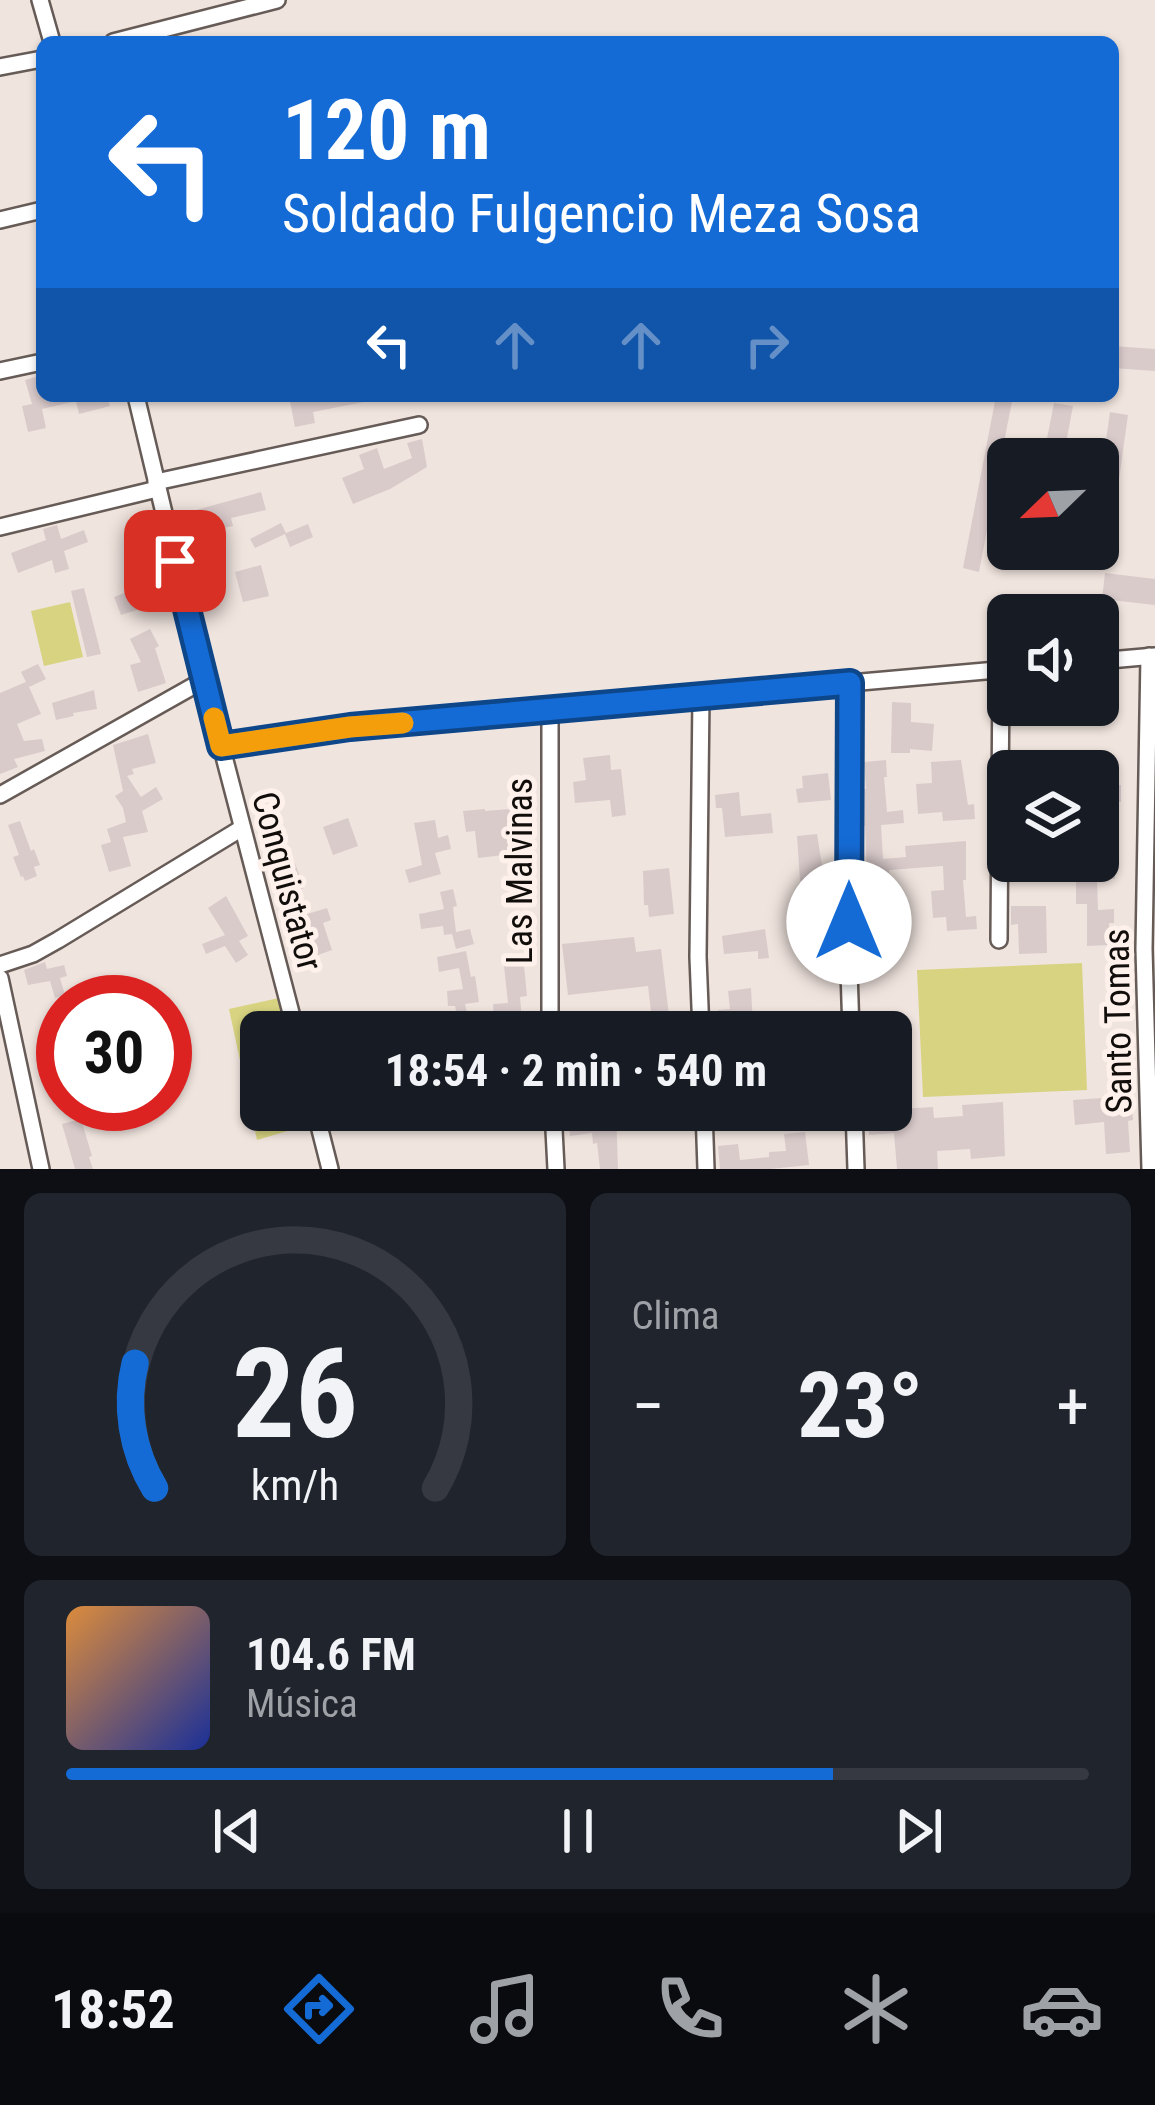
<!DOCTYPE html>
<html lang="es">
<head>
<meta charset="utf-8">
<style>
	body { margin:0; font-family:"Roboto Condensed",sans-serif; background:#20242c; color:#f1f3f6; height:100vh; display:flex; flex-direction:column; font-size:45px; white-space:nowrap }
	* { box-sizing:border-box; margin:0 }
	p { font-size:39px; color:#9ea1a6 }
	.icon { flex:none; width:66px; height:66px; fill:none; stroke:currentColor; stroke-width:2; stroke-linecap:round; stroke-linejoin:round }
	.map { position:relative; height:1169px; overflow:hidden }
	.panel { display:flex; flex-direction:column; gap:24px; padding:24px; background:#0d0f14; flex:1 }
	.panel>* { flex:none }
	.hud { position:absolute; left:36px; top:36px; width:1083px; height:366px; border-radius:18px; box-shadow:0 3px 9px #0004; background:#156bd5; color:#fff; overflow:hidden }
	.needle { width:78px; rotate:247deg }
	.fabs { position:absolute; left:987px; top:438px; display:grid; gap:24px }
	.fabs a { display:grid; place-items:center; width:132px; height:132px; border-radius:18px; background:#171b24; box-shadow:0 3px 9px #0004; font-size:60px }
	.speed { position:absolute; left:36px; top:975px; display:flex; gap:24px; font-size:60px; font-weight:700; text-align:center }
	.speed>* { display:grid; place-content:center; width:156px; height:156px; border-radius:50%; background:#171b24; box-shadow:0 3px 9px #0004; line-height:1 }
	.speed .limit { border:18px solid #d22; background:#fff; color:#111 }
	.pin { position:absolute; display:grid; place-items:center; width:102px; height:102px; color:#fff; margin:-51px; border-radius:24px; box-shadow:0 6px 18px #0006 }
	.me { position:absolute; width:132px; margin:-66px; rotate:0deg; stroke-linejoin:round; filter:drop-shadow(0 0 9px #0008) }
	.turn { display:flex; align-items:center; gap:42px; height:252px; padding:0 48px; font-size:54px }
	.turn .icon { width:156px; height:156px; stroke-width:2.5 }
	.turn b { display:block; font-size:84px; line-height:102px }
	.lanes { display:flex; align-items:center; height:114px; padding:0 48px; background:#0003; justify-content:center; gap:60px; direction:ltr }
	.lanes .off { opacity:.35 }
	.big { font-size:90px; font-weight:700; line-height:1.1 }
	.panel .widget { flex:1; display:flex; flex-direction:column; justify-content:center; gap:18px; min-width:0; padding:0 42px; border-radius:18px; background:#20242c }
	.panel .dial { align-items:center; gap:0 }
	.dial svg { height:312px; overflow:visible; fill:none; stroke:#363941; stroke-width:7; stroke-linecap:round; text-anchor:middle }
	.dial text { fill:#f1f3f6; stroke:none }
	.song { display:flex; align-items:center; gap:36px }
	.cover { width:144px; height:144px; border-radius:18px; background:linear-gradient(135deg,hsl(30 70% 55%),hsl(230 70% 35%)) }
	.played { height:12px; border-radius:6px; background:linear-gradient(90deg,#156bd5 75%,#363941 75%) }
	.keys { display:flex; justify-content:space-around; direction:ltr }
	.heat { display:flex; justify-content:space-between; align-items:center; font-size:66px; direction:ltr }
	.panel .tiles { flex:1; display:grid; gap:24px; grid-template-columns:1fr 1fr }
	.widget:last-child { grid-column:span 2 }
	.trip { position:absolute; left:240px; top:1011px; width:672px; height:120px; border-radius:18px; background:#171b24; box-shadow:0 3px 9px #0004; font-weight:700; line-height:120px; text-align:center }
	.tab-bar { display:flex; height:192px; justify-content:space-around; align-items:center; background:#090b0e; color:#9ea1a6 }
	.tab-bar .icon { width:84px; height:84px }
	.tab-bar .active { color:#156bd5 }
	.tab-bar b { font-size:54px; color:#f1f3f6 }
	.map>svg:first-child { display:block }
	.green { fill:#d7d381 }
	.building { fill:#dacbcb }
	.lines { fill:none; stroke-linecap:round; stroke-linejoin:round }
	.street-casing { stroke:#665b56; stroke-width:20 }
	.street { stroke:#fff; stroke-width:15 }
	.route-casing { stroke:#0e468a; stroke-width:30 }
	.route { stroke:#156bd5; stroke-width:21 }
	.slow { stroke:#f59e0b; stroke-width:21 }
	.labels { text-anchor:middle; stroke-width:10; stroke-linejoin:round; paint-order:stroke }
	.street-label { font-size:36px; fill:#110d0b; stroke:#fef1eb }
</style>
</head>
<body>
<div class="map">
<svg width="1155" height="1169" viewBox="0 0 1155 1169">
	<rect width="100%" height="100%" fill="#f0e4de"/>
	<!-- green -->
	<g class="green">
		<path d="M70 602 83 657 44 666 31 611Z"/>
		<path d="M1082 963 1087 1090 923 1097 917 970Z"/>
		<path d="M288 996 296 1032H261V1110H315L318 1122 257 1140 229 1009Z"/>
	</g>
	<!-- building -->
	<g class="building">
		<path d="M1113 346 1155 349V371L1113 368Z"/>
		<path d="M42 375V396H78V399L107 396 110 406 79 414 76 401 42 409 46 428 28 432 22 406 32 404 25 380Z"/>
		<path d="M289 396H373L374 400 313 412 315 423 295 427Z"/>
		<path d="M996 396H1013L979 572 963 568Z"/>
		<path d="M1054 403 1073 406 1063 459H1043Z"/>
		<path d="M1110 412 1128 415 1116 501 1098 498Z"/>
		<path d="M422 439 427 467 390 489 353 504 342 478 364 469 359 455 377 448 384 469 412 458 407 443Z"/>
		<path d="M261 492 266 510 231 518 233 526 215 530 226 563 210 570 205 563 189 567 186 553 195 551 185 513Z"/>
		<path d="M281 523 286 533 308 524 313 537 290 547 285 534 255 548 250 539Z"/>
		<path d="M57 525 61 539 84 530 88 542 64 551 69 569 55 573 52 560 18 573 11 553 46 540 43 529Z"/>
		<path d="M261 565 269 596 243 602 235 572Z"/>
		<path d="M149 572 154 587 151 588 155 604 121 615 114 597 132 590 128 580Z"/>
		<path d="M1105 573 1155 579V605L1102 599Z"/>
		<path d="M84 588 101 654 87 657 71 591Z"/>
		<path d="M150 629 159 646 155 648 166 683 138 692 130 665 141 662 130 639Z"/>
		<path d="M38 664 46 679 29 687 41 714 17 724 24 741 42 739 45 751 14 759 18 767 0 774V693L26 682 21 672Z"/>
		<path d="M94 690 97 709 73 713 74 716 56 720 52 703Z"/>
		<path d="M892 702 911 703V722L934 724 932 751 910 749V753H891Z"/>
		<path d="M148 734 156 763 132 769 134 774 127 776 141 797 156 787 163 799 142 811 148 832 123 837 131 866 109 872 101 845 111 842 107 829 126 822 123 808 115 796 123 791 113 745Z"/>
		<path d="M610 755 611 770 621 769 626 815 612 817 610 800 575 803 573 782 586 780 583 758Z"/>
		<path d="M886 760 887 777H884L887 812 903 810 904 823 881 825 883 859 906 857 905 846 966 841V880H963L966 917 976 916 977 929 947 931 946 917 933 918 931 891 944 890 943 866 889 870 891 895 868 897 865 826H862V789H866L864 762Z"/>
		<path d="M961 760 968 805 974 804 975 819 943 821 942 812 918 814 916 784 932 783 931 762Z"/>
		<path d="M828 773 831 800 798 803 796 789 803 788 802 776Z"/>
		<path d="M1121 785V802H1118L1119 832H1110L1111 864H1115V879H1097L1098 910 1114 909V923H1109L1110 945 1087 946V904H1076V880H1068L1067 865 1098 864V786Z"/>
		<path d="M739 792 741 816 771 813 773 833 725 837 722 808H716L715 795Z"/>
		<path d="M485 809V811L511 809 513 854 478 858 475 831 466 832 463 811Z"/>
		<path d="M348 818 358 846 333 855 323 827Z"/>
		<path d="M435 820 438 838 448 835 451 849 435 853 441 874 409 883 405 870 422 865 414 823Z"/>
		<path d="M20 821 31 851 34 849 40 865 34 867 37 876 25 881 23 876 21 877 13 857 19 855 8 825Z"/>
		<path d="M817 834 824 878 800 881 797 836Z"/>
		<path d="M295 863 304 888 296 891 304 915 327 908 331 920 323 923 332 950 301 961 291 929 288 930 267 873Z"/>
		<path d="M669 868 674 914 649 917 648 905H644L643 871Z"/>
		<path d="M453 889 457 906 453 907 456 932 470 929 474 944 456 949 452 934 444 935 443 926 421 929 419 914 444 909 440 892Z"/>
		<path d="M226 896 248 936 239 941 248 955 236 963 225 946 206 954 202 944 225 935 208 908Z"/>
		<path d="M1011 906H1046L1047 953 1019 954 1018 924 1011 925Z"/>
		<path d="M765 929 769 958 758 959V951L724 954 722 936Z"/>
		<path d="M634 937 636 952 661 949 671 1032H622L621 1014 651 1012 648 986 568 995 562 944Z"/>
		<path d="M466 951 471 977 475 976 479 1002 465 1004 469 1021 459 1024 455 1006H448L447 991 463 989 459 968 439 972 437 957Z"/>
		<path d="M523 955 527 996 520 997 523 1032H495L493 1004 508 1003 503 957Z"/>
		<path d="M45 962 47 969 64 965 67 976 60 978 65 995 55 998 50 981 28 985 24 970Z"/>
		<path d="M751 988 753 1026 720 1030 718 1010 730 1009 728 991Z"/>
		<path d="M891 1079H899L901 1109 933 1107 934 1118 963 1116 962 1105 1003 1102 1005 1156 971 1159 970 1149 937 1151 938 1169H897L894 1133 869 1135 868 1118 891 1116Z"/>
		<path d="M1131 1096 1133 1120 1128 1121 1130 1152 1106 1154 1104 1122 1075 1125 1073 1100Z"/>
		<path d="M567 1110H616L618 1169H600L597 1143 593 1144 592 1133 570 1136Z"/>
		<path d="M81 1119 92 1156 89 1157 93 1169H75L62 1124Z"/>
		<path d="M805 1132 809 1165 770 1169H720L718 1146 738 1144 740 1160 769 1157V1152L786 1151 784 1134Z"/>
	</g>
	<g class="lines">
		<!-- street casing -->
		<g class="street-casing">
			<g id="street">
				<path d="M40 0 52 42"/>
				<path d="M113 42 277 0"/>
				<path d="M0 67 42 59"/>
				<path d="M0 220 42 210"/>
				<path d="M0 371 42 362"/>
				<path d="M136 396 204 680 296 1032"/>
				<path d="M156 482 419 425"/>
				<path d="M0 527 157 489"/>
				<path d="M1149 656 1144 949 1150 1169"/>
				<path d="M1098 661 1155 656"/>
				<path d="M851 683 849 970 851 1032"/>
				<path d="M701 697 698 957 701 1032"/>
				<path d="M550 711V1032"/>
				<path d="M221 746 350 727 1008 669"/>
				<path d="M0 795 204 680"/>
				<path d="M999 940 1001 670"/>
				<path d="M0 965 33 954 58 940 242 828"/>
				<path d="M0 978 41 1169"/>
				<path d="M315 1110 330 1169"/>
				<path d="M553 1110 556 1169"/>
				<path d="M704 1110 706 1169"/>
				<path d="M854 1110 856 1169"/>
			</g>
		</g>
		<!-- street -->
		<use href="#street" class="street"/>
	</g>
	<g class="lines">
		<!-- route casing -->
		<g class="route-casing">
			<path id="route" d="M175 561 221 746 350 727 850 683 849 922"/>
		</g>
		<!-- route -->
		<use href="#route" class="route"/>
		<!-- slow -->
		<path class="slow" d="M214 718 221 746 350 727 403 723"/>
	</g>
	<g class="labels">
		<!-- street labels -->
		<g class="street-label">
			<text transform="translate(519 871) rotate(-90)" y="13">Las Malvinas</text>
			<text transform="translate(288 881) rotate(75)" y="13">Conquistator</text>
			<text transform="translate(1117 1021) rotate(-91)" y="13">Santo Tomas</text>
		</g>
	</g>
</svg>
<div class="fabs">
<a><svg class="needle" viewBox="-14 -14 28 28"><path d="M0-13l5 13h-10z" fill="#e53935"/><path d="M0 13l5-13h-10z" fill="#9ea1a6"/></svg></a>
<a><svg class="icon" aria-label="sound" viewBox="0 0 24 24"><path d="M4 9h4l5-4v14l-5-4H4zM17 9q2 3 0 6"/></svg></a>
<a><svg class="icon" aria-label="layers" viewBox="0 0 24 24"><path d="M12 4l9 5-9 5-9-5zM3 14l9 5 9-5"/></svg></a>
</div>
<div class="speed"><div class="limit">30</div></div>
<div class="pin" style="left:175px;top:561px;background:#d93025"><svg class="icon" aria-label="arrive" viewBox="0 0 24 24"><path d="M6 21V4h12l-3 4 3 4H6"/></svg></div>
<svg class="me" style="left:849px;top:922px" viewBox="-20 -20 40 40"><circle r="19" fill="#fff"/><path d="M0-13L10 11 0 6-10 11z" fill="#156bd5"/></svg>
<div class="trip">18:54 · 2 min · 540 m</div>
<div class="hud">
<div class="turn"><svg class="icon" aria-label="left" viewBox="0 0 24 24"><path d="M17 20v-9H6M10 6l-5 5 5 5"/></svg><div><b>120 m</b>Soldado Fulgencio Meza Sosa</div></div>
<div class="lanes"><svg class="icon" aria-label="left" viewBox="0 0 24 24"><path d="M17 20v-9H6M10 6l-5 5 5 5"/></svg><svg class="icon off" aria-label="ahead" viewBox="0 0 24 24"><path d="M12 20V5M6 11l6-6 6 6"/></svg><svg class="icon off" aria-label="ahead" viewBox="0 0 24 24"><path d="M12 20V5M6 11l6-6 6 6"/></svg><svg class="icon off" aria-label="right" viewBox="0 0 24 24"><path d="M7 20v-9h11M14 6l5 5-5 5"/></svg></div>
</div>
</div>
<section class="panel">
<div class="tiles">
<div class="widget dial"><svg viewBox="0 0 100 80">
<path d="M14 69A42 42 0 1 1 86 69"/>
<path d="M14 69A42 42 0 0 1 9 37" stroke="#156bd5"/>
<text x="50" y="56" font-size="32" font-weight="700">26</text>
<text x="50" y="72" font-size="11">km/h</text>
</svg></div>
<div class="widget"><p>Clima</p>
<div class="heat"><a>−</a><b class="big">23°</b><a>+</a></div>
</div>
<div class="widget">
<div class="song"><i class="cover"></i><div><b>104.6 FM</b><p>Música</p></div></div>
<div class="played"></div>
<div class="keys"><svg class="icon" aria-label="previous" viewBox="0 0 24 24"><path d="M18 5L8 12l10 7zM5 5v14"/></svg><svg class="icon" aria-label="pause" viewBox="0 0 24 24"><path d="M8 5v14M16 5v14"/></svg><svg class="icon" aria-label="next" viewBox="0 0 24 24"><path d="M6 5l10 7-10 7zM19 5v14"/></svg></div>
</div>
</div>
</section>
<nav class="tab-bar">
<b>18:52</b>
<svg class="icon active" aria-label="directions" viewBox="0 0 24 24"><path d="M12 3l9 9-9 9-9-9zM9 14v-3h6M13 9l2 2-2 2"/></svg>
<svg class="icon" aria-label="music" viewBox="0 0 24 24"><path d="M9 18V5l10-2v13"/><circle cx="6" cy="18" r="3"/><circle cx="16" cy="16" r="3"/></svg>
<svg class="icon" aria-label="phone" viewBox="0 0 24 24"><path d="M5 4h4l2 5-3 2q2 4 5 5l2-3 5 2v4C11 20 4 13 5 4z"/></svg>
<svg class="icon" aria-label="climate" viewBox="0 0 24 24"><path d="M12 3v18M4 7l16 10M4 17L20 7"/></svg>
<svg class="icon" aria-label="car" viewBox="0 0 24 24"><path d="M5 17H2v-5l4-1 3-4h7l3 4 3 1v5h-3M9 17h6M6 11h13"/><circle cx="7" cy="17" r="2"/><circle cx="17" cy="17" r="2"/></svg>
</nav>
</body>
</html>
